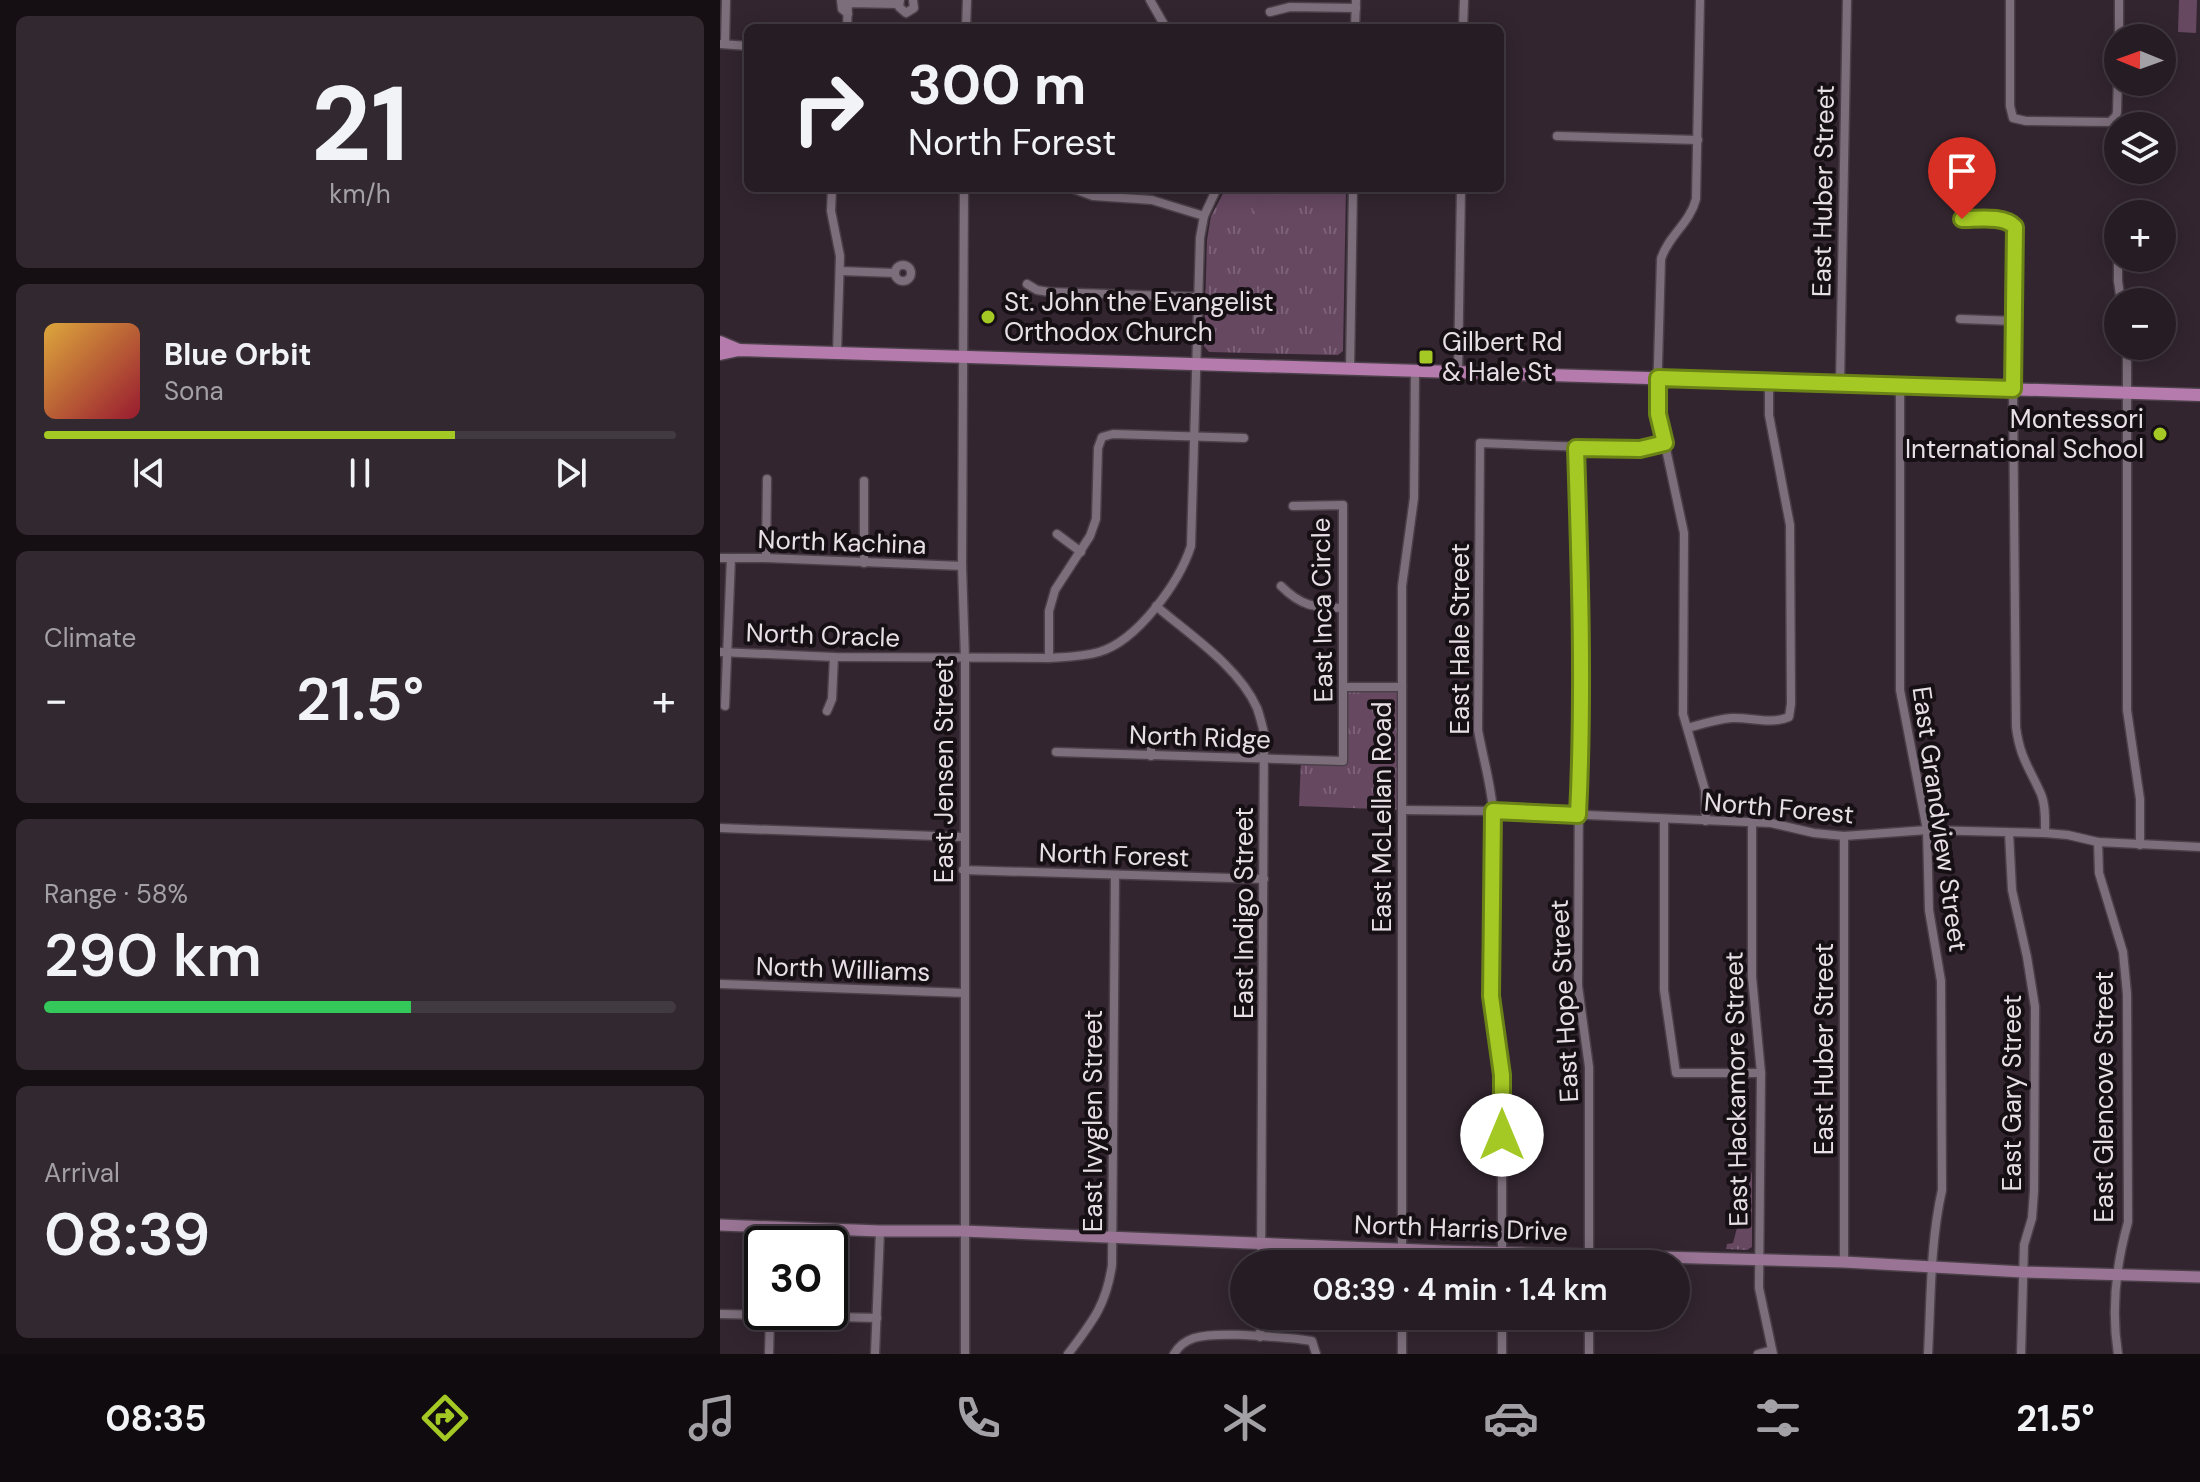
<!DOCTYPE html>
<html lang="en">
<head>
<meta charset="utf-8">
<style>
	body { margin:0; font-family:"DM Sans",sans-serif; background:#322930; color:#f1f3f6; height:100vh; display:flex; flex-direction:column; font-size:30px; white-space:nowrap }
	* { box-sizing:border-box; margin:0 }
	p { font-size:26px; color:#a4a1a6 }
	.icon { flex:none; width:44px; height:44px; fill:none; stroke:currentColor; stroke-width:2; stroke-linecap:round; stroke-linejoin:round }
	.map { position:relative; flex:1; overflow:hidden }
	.details { display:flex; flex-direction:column; gap:16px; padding:16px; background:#150f13; width:720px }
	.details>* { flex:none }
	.banner { position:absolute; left:24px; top:24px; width:760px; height:168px; border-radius:12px; box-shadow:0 4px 20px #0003,0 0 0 2px #423a41; background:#261c23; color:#f1f3f6; overflow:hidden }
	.needle { width:52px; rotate:271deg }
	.controls { position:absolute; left:1384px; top:24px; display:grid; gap:16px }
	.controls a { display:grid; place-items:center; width:72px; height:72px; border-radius:50%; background:#261c23; box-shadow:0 4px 20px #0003,0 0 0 2px #423a41; font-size:40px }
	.speed { position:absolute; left:24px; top:1226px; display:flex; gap:16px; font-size:40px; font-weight:700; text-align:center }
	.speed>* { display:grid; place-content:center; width:104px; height:104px; border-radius:50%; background:#261c23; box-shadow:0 4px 20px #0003,0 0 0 2px #423a41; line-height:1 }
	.speed .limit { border:4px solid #111; border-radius:12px; background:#fff; color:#111 }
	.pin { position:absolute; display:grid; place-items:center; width:68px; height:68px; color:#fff; margin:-82px -34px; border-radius:50% 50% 50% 0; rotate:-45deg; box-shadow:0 0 8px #0007 }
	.pin .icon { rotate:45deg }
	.me { position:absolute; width:88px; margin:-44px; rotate:0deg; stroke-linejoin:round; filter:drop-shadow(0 0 6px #0008) }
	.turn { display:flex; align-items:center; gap:28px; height:168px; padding:0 32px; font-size:36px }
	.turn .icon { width:104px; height:104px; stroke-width:2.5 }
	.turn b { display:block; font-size:56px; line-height:68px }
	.big { font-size:60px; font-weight:600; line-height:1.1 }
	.details .widget { flex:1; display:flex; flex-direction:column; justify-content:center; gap:12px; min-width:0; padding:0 28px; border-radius:12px; background:#322930 }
	.details .dial { align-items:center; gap:0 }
	.dial b { font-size:104px; line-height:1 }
	.song { display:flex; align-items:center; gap:24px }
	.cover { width:96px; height:96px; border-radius:12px; background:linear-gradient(135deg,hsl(40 70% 55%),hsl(350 70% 35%)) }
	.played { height:8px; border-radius:4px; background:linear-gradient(90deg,#a4c824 65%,#423a41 65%) }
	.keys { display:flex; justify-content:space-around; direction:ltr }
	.heat { display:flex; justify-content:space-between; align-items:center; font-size:44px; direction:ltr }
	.charge { height:12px; border-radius:6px; background:linear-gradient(90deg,#34c759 58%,#423a41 0) }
	.trip { position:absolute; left:510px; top:1250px; width:460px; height:80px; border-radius:40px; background:#261c23; box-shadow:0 4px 20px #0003,0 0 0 2px #423a41; font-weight:600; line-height:80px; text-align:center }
	.menu { display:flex; height:128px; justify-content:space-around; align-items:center; background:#0f0b0e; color:#a4a1a6 }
	.menu .icon { width:56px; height:56px }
	.menu .selected { color:#a4c824 }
	.menu b { font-size:36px; color:#f1f3f6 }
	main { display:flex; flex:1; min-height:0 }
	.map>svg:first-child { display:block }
	.park { fill:url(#park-tufts) }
	.garden { fill:#664861 }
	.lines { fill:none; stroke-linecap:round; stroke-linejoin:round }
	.street-casing { stroke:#4b4049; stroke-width:11 }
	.secondary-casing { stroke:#4b4049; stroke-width:14 }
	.primary-casing { stroke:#4b4049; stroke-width:15 }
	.street { stroke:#7d6e7b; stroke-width:8 }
	.secondary { stroke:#997494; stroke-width:11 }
	.primary { stroke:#b47bac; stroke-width:12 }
	.route-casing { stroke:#6b8217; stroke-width:20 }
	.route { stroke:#a4c824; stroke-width:14 }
	.poi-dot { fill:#a4c824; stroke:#161015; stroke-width:3 }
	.labels { text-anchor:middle; stroke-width:8; stroke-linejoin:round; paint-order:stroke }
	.street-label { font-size:26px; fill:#e8dfe6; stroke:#161015 }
	.poi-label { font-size:26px; fill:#e8dfe6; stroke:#161015; text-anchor:start }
</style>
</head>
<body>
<main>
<section class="details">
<div class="widget dial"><b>21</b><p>km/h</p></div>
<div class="widget">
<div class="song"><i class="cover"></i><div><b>Blue Orbit</b><p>Sona</p></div></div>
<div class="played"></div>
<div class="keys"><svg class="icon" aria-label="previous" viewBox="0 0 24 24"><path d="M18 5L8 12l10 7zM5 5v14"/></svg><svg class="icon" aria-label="pause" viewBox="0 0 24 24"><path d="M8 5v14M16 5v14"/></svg><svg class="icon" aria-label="next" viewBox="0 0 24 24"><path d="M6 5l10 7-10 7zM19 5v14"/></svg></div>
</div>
<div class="widget"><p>Climate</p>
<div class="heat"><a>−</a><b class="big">21.5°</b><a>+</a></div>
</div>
<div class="widget"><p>Range · 58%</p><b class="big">290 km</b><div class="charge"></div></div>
<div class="widget"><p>Arrival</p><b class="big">08:39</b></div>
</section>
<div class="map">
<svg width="1480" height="1354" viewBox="0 0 1480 1354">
	<defs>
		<pattern id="park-tufts" width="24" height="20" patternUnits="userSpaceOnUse" patternTransform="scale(2)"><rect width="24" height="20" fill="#664861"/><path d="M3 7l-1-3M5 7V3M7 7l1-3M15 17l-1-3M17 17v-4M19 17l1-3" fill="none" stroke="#7c6278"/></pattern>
	</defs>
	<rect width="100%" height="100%" fill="#32252f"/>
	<!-- park -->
	<g class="park">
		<path d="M506 188H626L623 351 618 355 489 352 484 346 487 240 491 216Z"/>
		<path d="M623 687H682V810L579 806 581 761H623Z"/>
		<path d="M1032 1171V1247L1027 1250 1006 1249 1007 1244 1013 1243Z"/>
	</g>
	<!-- garden -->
	<g class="garden">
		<path d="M1459 0H1477L1476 33 1458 32Z"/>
		<path d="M549 191 570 210 555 225 546 215 542 219 532 209Z"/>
	</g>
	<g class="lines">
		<!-- street casing -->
		<g class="street-casing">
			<g id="street">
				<path d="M121 0 122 9 128 14"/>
				<path d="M180 0 179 7 186 13 194 8 193 0"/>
				<path d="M430 0 446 28"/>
				<path d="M980 0 976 199C970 223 948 236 941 259L937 399 940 421 964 533 963 714 985 790 986 821"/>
				<path d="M1290 0V106L1293 118 1306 121 1390 122 1396 116 1397 112 1398 78"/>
				<path d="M550 12 570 7 636 8"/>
				<path d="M127 28 128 3 179 4"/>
				<path d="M246 28 247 0"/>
				<path d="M635 28 636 0"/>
				<path d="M743 28 744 0"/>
				<path d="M1399 38V0"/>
				<path d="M1 44 28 46"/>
				<path d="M5 44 6 0"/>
				<path d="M837 136 978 140"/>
				<path d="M112 188 111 211 120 256 117 353"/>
				<path d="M244 188 242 566 245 659V1354"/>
				<path d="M354 189 373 196 432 200 484 216"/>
				<path d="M1242 219 1287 221 1293 224 1295 231 1293 389 1296 727C1300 758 1309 767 1321 794 1326 806 1325 821 1325 833"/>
				<path d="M1398 255V281L1401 302"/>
				<circle cx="183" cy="273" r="8"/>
				<path d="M120 271 175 273"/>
				<path d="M307 284 317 290 329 292 478 297"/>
				<path d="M1240 319 1294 321"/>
				<path d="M1407 346V710L1420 799V845"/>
				<path d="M630 369 633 188"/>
				<path d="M738 372 741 188"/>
				<path d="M1120 384 1127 0"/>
				<path d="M1180 385V690L1207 830 1209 910 1221 981 1222 1190C1210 1243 1211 1299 1208 1354"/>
				<path d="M856 448 860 546 858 986 869 1067V1264"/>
				<path d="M337 534 361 552"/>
				<path d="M0 558H46L242 566"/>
				<path d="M46 558 47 479"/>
				<path d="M144 563V481"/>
				<path d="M561 586C582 607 594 607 623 608"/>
				<path d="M436 606C470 635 519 667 537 708 540 716 542 725 544 733L541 1264"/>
				<path d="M0 652 114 657 329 658C345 657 362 657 379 652 417 641 459 583 471 546L480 238 484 216 497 188"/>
				<path d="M329 658V611L335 590 370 536 376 519 378 448 382 437 393 434 524 438"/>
				<path d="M623 687H682"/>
				<path d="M5 706 11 558"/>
				<path d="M107 711 112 699 114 657"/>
				<path d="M968 728C982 724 997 719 1012 718 1031 717 1050 725 1069 717L1071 704 1070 525 1049 415V381"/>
				<path d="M431 738V756"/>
				<path d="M336 752 623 761V505L573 506"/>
				<path d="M682 810 773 811 1051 823 1094 833 1124 836 1207 830 1325 833 1348 835 1378 842 1480 847"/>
				<path d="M944 819V990L956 1073H1041"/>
				<path d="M1032 822V977L1041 1073 1039 1288 1053 1354"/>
				<path d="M0 828 243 837"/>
				<path d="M1289 833 1292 890 1307 957 1315 1007 1314 1191 1312 1218 1304 1245 1301 1354"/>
				<path d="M1378 842 1379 873 1403 952 1407 994 1408 1222C1396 1265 1391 1310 1398 1354"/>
				<path d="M243 870 544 879"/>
				<path d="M0 984 245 993"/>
				<path d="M1124 1262V836"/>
				<path d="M682 1264V586L694 498 695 371"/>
				<path d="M782 1264V1075L771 996 773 811C771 784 763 758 758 730L760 443 920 449 945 443"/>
				<path d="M0 1314 157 1318"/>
				<path d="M540 1337 541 1316"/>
				<path d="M49 1354 50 1316"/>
				<path d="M155 1354 160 1231"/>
				<path d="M348 1354C372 1322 386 1306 392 1265L395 875"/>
				<path d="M454 1354C458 1347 465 1341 474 1338 498 1331 552 1337 578 1339L592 1341 596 1354"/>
				<path d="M682 1354V1316"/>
				<path d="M782 1354V1316"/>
				<path d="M869 1354V1316"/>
				<path d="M1038 1354 1052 1350"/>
			</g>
		</g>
		<!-- secondary casing -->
		<g class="secondary-casing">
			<path id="secondary" d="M0 1225 160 1231H243L723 1251 1124 1262 1303 1272 1480 1277"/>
		</g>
		<!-- primary casing -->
		<g class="primary-casing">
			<g id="primary">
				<path d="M0 342 19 350"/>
				<path d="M0 354 19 350 1480 395"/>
			</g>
		</g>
		<!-- street -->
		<use href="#street" class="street"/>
		<!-- secondary -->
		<use href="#secondary" class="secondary"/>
		<!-- primary -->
		<use href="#primary" class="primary"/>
	</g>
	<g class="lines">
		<!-- route casing -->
		<g class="route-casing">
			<path id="route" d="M782 1135V1075L771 996 773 811 858 815C864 693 860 570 856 448L920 449 945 443 938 414V378L1293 389 1295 227C1284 215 1258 219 1242 219"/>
		</g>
		<!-- route -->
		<use href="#route" class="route"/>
	</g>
	<!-- markers -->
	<g class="poi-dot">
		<circle cx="268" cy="317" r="8"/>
		<rect x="698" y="349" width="16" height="16" rx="4"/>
		<circle cx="1440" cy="434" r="8"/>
	</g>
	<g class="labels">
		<!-- street labels -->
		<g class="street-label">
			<text transform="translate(1103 191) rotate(-89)" y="9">East Huber Street</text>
			<text transform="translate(122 542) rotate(2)" y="9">North Kachina</text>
			<text transform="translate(602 610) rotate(-91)" y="9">East Inca Circle</text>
			<text transform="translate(103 635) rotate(2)" y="9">North Oracle</text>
			<text transform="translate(740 639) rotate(-90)" y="9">East Hale Street</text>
			<text transform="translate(480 737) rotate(2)" y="9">North Ridge</text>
			<text transform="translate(224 771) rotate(-90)" y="9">East Jensen Street</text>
			<text transform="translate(1059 808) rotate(5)" y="9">North Forest</text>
			<text transform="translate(662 817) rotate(-90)" y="9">East McLellan Road</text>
			<text transform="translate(1220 819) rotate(82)" y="9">East Grandview Street</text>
			<text transform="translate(394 855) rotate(2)" y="9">North Forest</text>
			<text transform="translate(524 913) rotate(-90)" y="9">East Indigo Street</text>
			<text transform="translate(123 969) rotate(2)" y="9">North Williams</text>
			<text transform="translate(844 1001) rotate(-93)" y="9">East Hope Street</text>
			<text transform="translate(1104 1049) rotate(-90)" y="9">East Huber Street</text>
			<text transform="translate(1016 1089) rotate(-91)" y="9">East Hackamore Street</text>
			<text transform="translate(1292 1093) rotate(-90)" y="9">East Gary Street</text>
			<text transform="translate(1384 1097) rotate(-90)" y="9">East Glencove Street</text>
			<text transform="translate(373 1121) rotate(-90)" y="9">East Ivyglen Street</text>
			<text transform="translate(741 1228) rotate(2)" y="9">North Harris Drive</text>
		</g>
		<!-- poi labels -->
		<g class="poi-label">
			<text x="284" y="311">St. John the Evangelist<tspan x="284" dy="30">Orthodox Church</tspan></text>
			<text x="722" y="351">Gilbert Rd<tspan x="722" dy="30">&amp; Hale St</tspan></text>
			<text x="1424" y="428" text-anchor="end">Montessori<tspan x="1424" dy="30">International School</tspan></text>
		</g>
	</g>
</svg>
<div class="controls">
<a><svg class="needle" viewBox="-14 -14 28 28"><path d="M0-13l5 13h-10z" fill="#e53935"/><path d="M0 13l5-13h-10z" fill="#a4a1a6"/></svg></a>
<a><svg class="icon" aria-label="layers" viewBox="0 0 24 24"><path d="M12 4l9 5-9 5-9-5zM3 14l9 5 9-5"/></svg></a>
<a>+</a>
<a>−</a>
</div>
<div class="speed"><div class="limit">30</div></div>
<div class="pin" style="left:1242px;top:219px;background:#d93025"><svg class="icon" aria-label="arrive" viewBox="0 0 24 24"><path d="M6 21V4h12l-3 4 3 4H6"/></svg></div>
<svg class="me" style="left:782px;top:1135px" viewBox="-20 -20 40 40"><circle r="19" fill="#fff"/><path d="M0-13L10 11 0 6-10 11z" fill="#a4c824"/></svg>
<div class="trip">08:39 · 4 min · 1.4 km</div>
<div class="banner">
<div class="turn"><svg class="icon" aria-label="right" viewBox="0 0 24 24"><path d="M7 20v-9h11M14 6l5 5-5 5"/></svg><div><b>300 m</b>North Forest</div></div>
</div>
</div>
</main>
<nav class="menu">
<b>08:35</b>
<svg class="icon selected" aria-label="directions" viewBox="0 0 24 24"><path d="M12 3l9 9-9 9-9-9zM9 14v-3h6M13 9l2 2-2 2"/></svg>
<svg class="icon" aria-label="music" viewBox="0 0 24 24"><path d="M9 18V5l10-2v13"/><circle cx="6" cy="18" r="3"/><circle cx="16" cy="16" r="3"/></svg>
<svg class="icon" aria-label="phone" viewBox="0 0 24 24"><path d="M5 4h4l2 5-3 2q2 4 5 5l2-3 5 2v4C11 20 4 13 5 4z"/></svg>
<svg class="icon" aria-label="climate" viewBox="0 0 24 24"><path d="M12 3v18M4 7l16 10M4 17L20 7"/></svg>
<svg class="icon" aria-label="car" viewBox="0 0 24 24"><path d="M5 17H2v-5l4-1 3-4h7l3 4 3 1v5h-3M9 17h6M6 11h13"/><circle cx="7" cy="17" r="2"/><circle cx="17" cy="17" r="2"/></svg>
<svg class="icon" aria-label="filters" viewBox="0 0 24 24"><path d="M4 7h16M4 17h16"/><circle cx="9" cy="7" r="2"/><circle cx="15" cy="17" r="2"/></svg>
<b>21.5°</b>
</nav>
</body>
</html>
